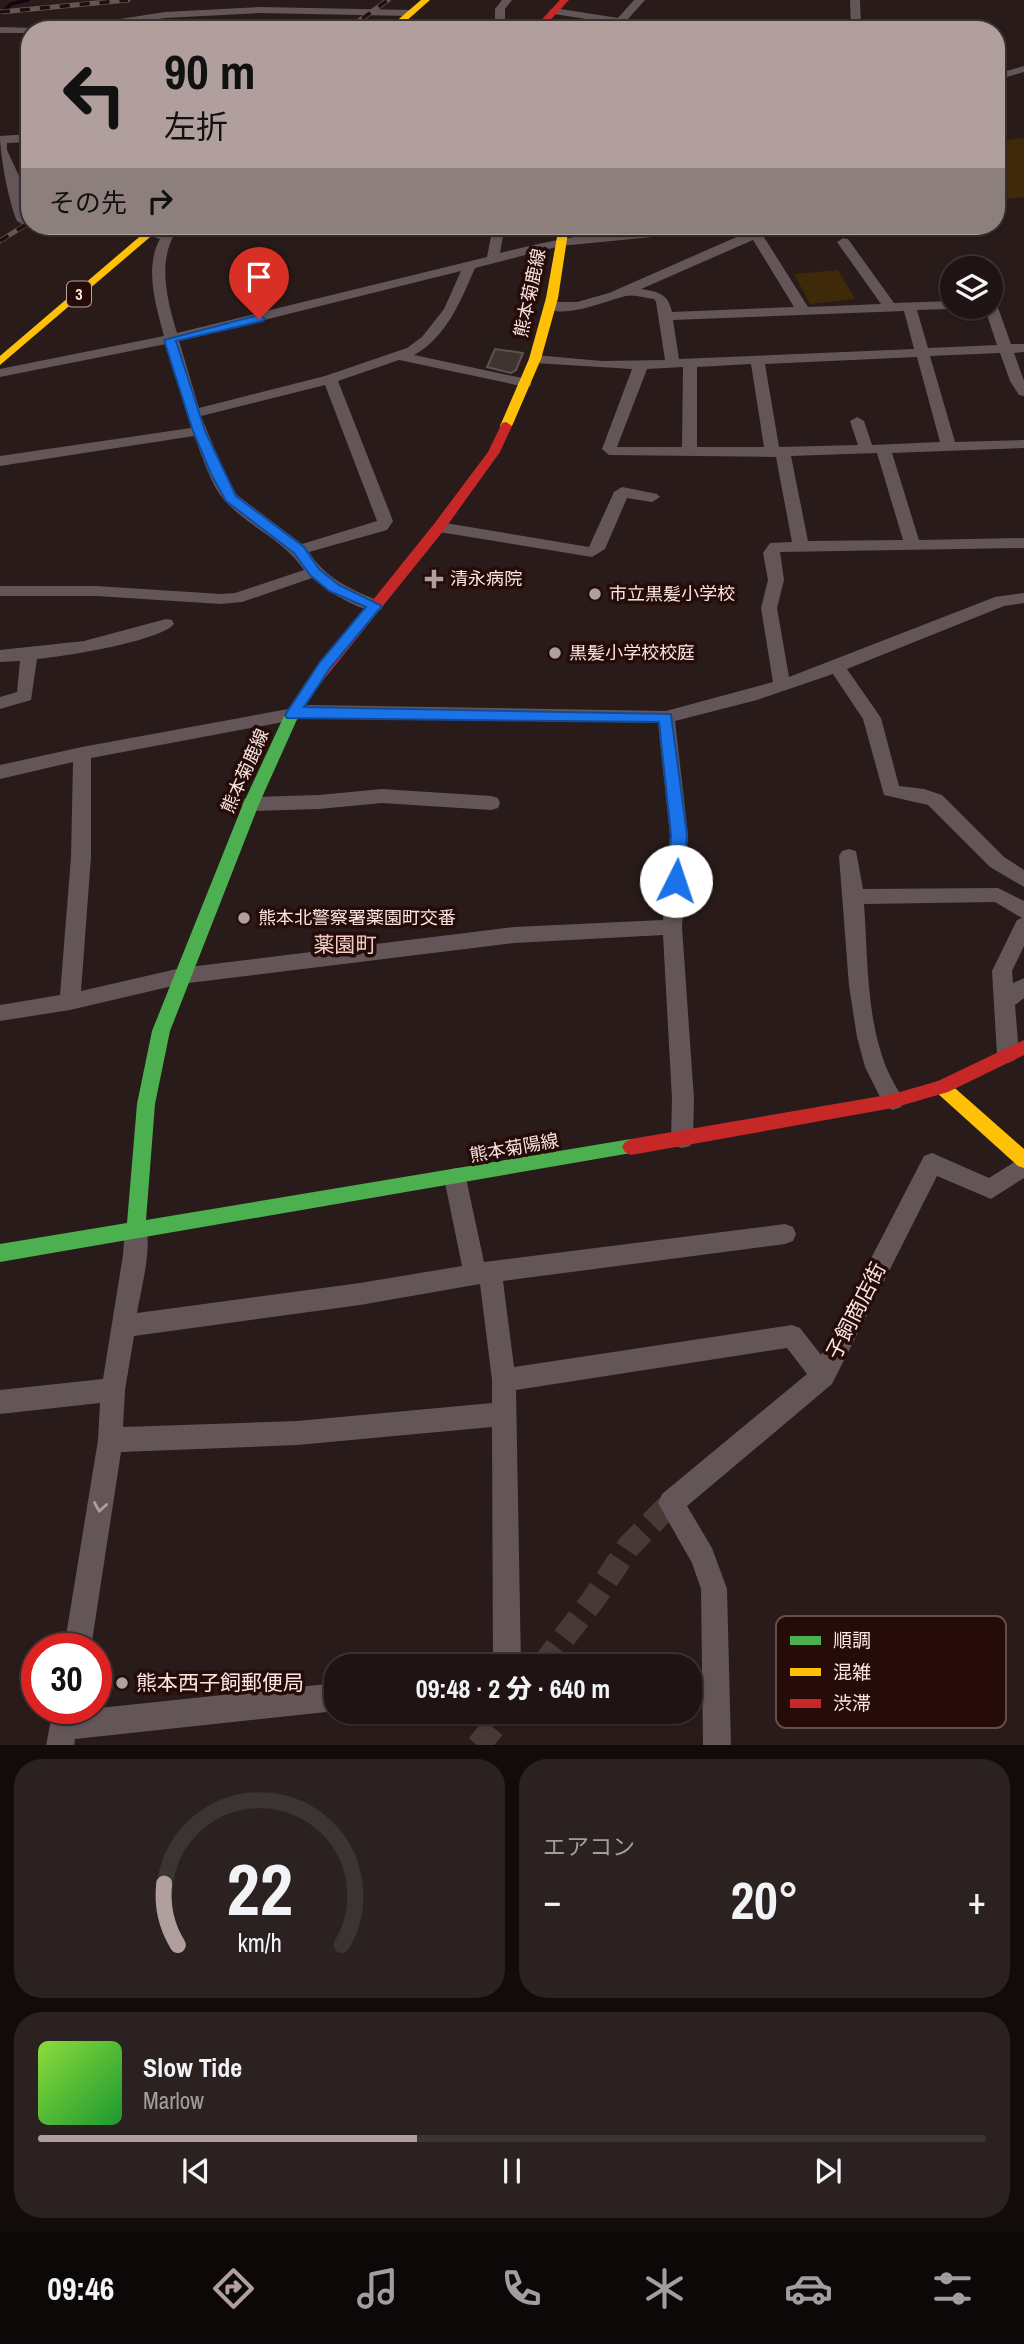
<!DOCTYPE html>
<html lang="ja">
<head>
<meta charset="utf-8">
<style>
	body { margin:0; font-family:"Archivo Narrow","Noto Sans JP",sans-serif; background:#2c2121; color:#f1f3f6; height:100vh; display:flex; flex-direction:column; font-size:26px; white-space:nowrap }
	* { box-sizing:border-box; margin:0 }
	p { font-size:23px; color:#a19ea0 }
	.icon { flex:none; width:38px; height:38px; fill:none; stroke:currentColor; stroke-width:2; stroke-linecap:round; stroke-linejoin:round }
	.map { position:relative; height:1745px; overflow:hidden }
	.side { display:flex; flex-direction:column; gap:14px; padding:14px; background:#110b0a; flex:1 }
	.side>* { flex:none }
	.banner { position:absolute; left:21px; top:21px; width:984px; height:214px; border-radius:28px; box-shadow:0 2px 5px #0004,0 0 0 2px #3c3333; background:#b09f9c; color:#111; overflow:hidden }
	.tools { position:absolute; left:940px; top:256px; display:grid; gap:14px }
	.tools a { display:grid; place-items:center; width:63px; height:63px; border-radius:50%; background:#1f1413; box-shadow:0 2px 5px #0004,0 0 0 2px #3c3333; font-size:35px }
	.speed { position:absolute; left:21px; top:1633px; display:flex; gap:14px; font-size:35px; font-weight:700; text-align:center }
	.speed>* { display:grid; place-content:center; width:91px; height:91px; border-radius:50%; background:#1f1413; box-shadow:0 2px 5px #0004,0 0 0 2px #3c3333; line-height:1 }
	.speed .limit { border:10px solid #d22; background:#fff; color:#111 }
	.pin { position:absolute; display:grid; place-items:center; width:60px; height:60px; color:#fff; margin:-72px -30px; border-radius:50% 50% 50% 0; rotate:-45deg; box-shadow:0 0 7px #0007 }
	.pin .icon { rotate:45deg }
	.me { position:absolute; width:77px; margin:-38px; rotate:4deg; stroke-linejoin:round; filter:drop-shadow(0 0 5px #0008) }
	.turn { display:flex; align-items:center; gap:24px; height:147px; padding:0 28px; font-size:32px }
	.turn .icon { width:91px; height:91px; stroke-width:2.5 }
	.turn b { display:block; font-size:49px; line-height:60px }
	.then { display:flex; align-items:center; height:66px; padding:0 28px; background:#0003; gap:14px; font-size:26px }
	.big { font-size:52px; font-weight:800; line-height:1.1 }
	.side .tile { flex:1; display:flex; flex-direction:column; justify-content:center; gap:10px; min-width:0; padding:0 24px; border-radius:28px; background:#2c2121 }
	.side .dial { align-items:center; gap:0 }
	.dial svg { height:182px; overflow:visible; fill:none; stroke:#3c3333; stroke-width:7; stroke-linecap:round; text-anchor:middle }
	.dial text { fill:#f1f3f6; stroke:none }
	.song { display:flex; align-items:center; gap:21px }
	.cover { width:84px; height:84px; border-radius:10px; background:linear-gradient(135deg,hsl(90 70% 55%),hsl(130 70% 35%)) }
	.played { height:7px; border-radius:4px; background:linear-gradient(90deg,#b09f9c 40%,#3c3333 40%) }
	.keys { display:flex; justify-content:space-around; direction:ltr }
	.heat { display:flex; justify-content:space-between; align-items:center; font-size:38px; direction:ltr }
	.side .tiles { flex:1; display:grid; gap:14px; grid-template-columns:1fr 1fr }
	.tile:last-child { grid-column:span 2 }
	.trip { position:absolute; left:324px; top:1654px; width:378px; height:70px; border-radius:28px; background:#1f1413; box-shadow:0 2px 5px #0004,0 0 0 2px #3c3333; font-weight:800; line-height:70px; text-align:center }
	.tabs { display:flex; height:112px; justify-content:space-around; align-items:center; background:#0c0808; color:#a19ea0 }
	.tabs .icon { width:49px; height:49px }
	.tabs .current { color:#b09f9c }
	.tabs b { font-size:32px; color:#f1f3f6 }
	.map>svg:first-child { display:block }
	.green { fill:#3e2909 }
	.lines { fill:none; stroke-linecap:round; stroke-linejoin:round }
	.stream { stroke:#17020f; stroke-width:3.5 }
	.building { fill:#3f3430; stroke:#5e524e; stroke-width:2 }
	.street-tunnel { stroke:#483937; stroke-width:24; stroke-dasharray:24 12; stroke-linecap:butt }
	.street { fill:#645658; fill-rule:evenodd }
	.fast { fill:#4caf50; fill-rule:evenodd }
	.slow { fill:#ffc107; fill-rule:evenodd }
	.jam { fill:#c62828; fill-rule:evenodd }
	.rail-casing { stroke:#645656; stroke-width:5 }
	.rail { stroke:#250c09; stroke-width:3.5; stroke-dasharray:10; stroke-linecap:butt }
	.oneway { stroke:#ae9e9e }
	.route { fill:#1a73e8; stroke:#114b97; stroke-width:2 }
	.poi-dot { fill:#b09f9c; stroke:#250c09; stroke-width:2.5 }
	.labels { text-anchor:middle; stroke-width:7; stroke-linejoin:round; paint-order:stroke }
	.shield { fill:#250c09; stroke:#b9a5a2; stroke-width:2 }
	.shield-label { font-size:16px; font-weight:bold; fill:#f9e6e3 }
	.street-label { font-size:18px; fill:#f9e6e3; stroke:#250c09 }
	.poi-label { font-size:18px; fill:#f9e6e3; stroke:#250c09; text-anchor:start }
	.quarter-label { font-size:21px; fill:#f1ccc6; stroke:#250c09 }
	.near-street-label { font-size:21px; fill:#f9e6e3; stroke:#250c09 }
	.near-poi-label { font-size:21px; fill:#f9e6e3; stroke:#250c09; text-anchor:start }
	.key { fill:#250c09; stroke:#654d4a; stroke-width:2 }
	.key-label { font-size:19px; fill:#f9e6e3 }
</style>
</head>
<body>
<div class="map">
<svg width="1024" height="1746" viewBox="0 0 1024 1746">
	<rect width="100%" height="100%" fill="#291b19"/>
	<!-- green -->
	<g class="green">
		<path d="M1024 138V197L1006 199 996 187V141Z"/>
		<path d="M838 270 855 299 810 304 794 274Z"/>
	</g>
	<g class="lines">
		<!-- stream -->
		<path class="stream" d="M0 14 11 4 28 0"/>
	</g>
	<!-- building -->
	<path class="building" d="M495 349 523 353 516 370 511 373 487 367Z"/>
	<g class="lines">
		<!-- street-tunnel -->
		<g class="street-tunnel">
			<path d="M542 1666 593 1600 629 1546 671 1503"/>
			<path d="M478 1746 506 1712"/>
		</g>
		<!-- street -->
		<g class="street">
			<path d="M502 0H512L505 9V30H495V9Z"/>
			<path d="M634 0H645L628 19 682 30H655L623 25 618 30H608L612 23 554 14 549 11 554 8 618 18Z"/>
			<path d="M850 0H860L861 26 882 27 887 30H851Z"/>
			<path d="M259 7 411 10 416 13 411 16 259 13 165 18 94 29 30 30V33H0V27L34 28 94 23 165 12Z"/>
			<path d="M1024 66V72L996 80V74Z"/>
			<path d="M30 134V142L7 143V150L19 176 30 226H103L101 229C74 235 41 237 17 221 9 203 0 156 0 136Z"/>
			<path d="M493 226H505L500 253C574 234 655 222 731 226L725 230 560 246 475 268C461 300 447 337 414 355L531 380V386L526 387 399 360 338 381 393 521 387 530 309 552C327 580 351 589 381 602L383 606 381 610C363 615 325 589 312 578L242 602 221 604 96 596H0V586H96L221 594 235 593 304 570C284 540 249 527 225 501 210 484 203 457 194 436L0 466V456L191 428 166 344 0 377V369L164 336C156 306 144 268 160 239L146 234V228H156L173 237C158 266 168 303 177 333L487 257ZM461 271 444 309 422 337 407 348 325 376 199 408 179 341ZM325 385 377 521 302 544 237 495 225 474 201 416Z"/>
			<path d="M745 226H757L808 307 881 304 837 242 843 238 848 239 894 303 952 301V306H958L952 309 917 310 928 348 997 345 984 306H990V301L997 305 1011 344H1024V352L1014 353 1024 381V396L1019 395 1010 381 1000 353 930 356 955 442 1024 440V448L892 453 919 540 1024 538V548L780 552 784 580 777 608 789 677 995 597 1024 593V603L1004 606 847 669 881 718 899 786 924 789 942 795 1004 857 1024 870V887L990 867 928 805 884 795 863 719 833 674 757 700 675 721 688 835 682 927 694 1099 693 1139 690 1146 682 1148 674 1146 671 1139 672 1099 663 935 514 943 181 984 70 1010 0 1021V1005L60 995 71 857 73 762 0 779V765L82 747 310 705 666 711 773 682 761 608 768 580 763 553 770 543 792 542 776 457 609 455 602 449 632 369 535 363 528 359 535 355 602 361 665 360 656 302 654 299C645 298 634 294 626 296 605 301 561 321 543 306L550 302H577L609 293 748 232ZM753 240 794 307 672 312C668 293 658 292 641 289ZM904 311 914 349 679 359 673 320ZM917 357 940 442 872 445 864 421 857 417 850 421 858 445 779 447 765 364ZM751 364 764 447H697V367ZM683 367 682 447H617L647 369ZM877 453 903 540 808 541 791 456ZM310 717 658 723 670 835 663 920 514 927 181 968 81 991 91 857V758Z"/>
			<path d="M622 487 657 494 660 497 652 502 627 498 605 549 592 557 439 532 431 527 439 522 589 547 614 492Z"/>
			<path d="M166 619 172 620 174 624C161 641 62 657 37 659L31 700 0 709V697L17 692 20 661 0 662V650L84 641Z"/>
			<path d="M382 789 491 796 498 798 500 803 498 808 491 810 382 803 319 809 251 811 244 809 242 804 244 799 251 797 319 795Z"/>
			<path d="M849 849 856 851 863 889 998 888 1024 901V946L1012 971 1013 983 1024 978V998L1015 1005 1019 1054 1015 1060 1008 1063 1001 1060 997 1054 992 971 1017 920 1022 918 995 902 864 904C868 958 866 1016 886 1067 891 1079 898 1090 904 1101L901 1107 893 1110 885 1107 865 1067 857 1037 849 986 839 856 842 851Z"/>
			<path d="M932 1153 989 1178 1024 1156V1178L991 1199 937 1176 832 1384 687 1506 712 1548 727 1589 731 1746H703L701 1589 692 1563 658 1503 662 1494 807 1374 787 1348 516 1390 521 1666H493L492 1427 297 1445 121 1452 91 1648H64L98 1440 100 1403 0 1414V1390L103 1379 123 1255 125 1229 128 1222 136 1219 144 1222C154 1243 141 1289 137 1313L360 1283 462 1266 444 1178 447 1171 455 1168 463 1171 466 1178 484 1262 785 1224 793 1227 796 1234 793 1241 785 1244 503 1281 514 1367 792 1325 800 1328 821 1355 924 1156ZM480 1284 492 1380V1403L297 1421 123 1427 125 1390 134 1336 360 1305Z"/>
			<path d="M336 1683V1711L75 1739 74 1746H46L53 1708H81L80 1710Z"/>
		</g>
		<!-- fast -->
		<path class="fast" d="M312 680 319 685 299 715 259 804 170 1031 155 1104 146 1220 631 1139 637 1142 640 1147 637 1152 0 1262V1244L127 1223 137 1104 152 1031 243 804 285 714 307 682Z"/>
		<!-- slow -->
		<g class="slow">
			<path d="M421 0H430L396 30H386Z"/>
			<path d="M152 226H163L0 365V356Z"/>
			<path d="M559 226H569L558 298 541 359 512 426 506 430 502 429 500 426 529 359 546 298Z"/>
			<path d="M942 1080 948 1082 1024 1149V1168L1018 1166 936 1092 933 1087 936 1082Z"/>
		</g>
		<!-- jam -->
		<g class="jam">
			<path d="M560 0H569L541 30H532Z"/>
			<path d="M506 422 512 426 500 452 444 530 317 688H307L305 685 307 682 434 524 488 452 502 423Z"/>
			<path d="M1024 1040V1055L948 1092 893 1108 631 1155 625 1152 622 1147 625 1142 631 1139 893 1094 938 1081Z"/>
		</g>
		<!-- rail casing -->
		<g class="rail-casing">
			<g id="rail">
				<path d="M0 12 128 0"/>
				<path d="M346 30 388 0"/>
				<path d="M0 241 30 222"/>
			</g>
		</g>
		<!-- rail -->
		<use href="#rail" class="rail"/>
	</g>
	<!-- one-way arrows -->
	<defs><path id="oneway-chevron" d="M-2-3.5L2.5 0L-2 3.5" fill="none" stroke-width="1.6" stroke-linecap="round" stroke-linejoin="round" transform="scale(1.75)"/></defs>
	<use class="oneway" href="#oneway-chevron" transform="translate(100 1507) rotate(99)"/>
	<!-- route -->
	<path class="route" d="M259 315 265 319 263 321 176 341 205 431 236 496 304 547 319 569 339 585 382 606 330 668 304 707 671 714 687 835 681 886 676 887 668 881 671 835 659 722 287 718 285 715 320 662 366 607 329 591 310 575 294 553 226 501 211 474 193 431 164 340Z"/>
	<!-- markers -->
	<g class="poi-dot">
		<path d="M430.5 568.5h7v7h7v7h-7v7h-7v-7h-7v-7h7z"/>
		<circle cx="595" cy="594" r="7"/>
		<circle cx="555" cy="653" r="7"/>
		<circle cx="244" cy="918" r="7"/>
		<circle cx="122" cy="1683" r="7"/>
	</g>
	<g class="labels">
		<!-- shield labels -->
		<rect class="shield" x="67" y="281.5" width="24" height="25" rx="5"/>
		<g class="shield-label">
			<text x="79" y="300">3</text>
		</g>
		<!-- street labels -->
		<g class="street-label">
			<text transform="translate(530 293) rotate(-78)" y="6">熊本菊鹿線</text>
			<text transform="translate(245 771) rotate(-66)" y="6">熊本菊鹿線</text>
			<text transform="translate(514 1148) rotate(-10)" y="6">熊本菊陽線</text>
		</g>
		<!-- poi labels -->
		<g class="poi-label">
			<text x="450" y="585">清永病院</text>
			<text x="609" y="600">市立黒髪小学校</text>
			<text x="569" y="659">黒髪小学校校庭</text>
			<text x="258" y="924">熊本北警察署薬園町交番</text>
		</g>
		<!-- quarter labels -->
		<g class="quarter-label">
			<text x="345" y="952">薬園町</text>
		</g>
		<!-- near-street labels -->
		<g class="near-street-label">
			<text transform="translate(856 1311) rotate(-63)" y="7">子飼商店街</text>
		</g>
		<!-- near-poi labels -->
		<g class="near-poi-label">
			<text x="136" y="1690">熊本西子飼郵便局</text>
		</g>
	</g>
	<!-- legend -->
	<rect x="776" y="1616" width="230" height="112" rx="10" class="key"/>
	<rect x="790" y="1636" width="31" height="9" fill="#4caf50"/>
	<rect x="790" y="1668" width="31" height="8" fill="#ffc107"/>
	<rect x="790" y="1699" width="31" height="9" fill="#c62828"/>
	<g class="key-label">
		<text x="833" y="1647">順調</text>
		<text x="833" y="1679">混雑</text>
		<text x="833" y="1710">渋滞</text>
	</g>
</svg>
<div class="tools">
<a><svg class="icon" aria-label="layers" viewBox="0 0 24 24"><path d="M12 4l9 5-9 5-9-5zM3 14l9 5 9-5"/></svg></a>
</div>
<div class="speed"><div class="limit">30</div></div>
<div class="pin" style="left:259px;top:319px;background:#d93025"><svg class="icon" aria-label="arrive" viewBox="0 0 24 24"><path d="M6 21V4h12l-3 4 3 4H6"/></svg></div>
<svg class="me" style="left:676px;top:881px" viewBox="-20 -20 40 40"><circle r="19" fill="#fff"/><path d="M0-13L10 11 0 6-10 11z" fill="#1a73e8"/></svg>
<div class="trip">09:48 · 2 分 · 640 m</div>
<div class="banner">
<div class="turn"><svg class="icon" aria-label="left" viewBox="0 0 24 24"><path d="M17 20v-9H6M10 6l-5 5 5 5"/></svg><div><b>90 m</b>左折</div></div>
<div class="then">その先<svg class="icon" aria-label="right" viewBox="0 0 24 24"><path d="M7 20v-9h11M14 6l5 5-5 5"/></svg></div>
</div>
</div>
<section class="side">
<div class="tiles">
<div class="tile dial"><svg viewBox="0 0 100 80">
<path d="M14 69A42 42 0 1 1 86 69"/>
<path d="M14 69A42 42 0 0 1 8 42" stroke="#b09f9c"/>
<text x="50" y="56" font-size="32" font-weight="700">22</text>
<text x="50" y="72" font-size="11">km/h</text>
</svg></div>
<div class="tile"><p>エアコン</p>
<div class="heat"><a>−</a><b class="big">20°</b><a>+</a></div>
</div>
<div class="tile">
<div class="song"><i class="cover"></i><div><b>Slow Tide</b><p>Marlow</p></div></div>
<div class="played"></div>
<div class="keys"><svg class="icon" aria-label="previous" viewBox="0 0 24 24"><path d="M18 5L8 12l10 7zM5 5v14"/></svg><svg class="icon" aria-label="pause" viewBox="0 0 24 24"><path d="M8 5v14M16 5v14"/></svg><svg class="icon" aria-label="next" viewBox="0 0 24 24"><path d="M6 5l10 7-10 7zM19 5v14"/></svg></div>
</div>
</div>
</section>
<nav class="tabs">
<b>09:46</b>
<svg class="icon current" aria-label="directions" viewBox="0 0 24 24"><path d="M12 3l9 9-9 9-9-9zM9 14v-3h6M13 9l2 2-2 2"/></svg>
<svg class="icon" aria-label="music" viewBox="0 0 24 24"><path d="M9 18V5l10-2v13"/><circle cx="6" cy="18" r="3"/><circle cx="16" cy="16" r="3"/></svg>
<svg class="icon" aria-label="phone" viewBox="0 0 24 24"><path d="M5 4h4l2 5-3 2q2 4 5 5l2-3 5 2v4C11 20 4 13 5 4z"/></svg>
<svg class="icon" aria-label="climate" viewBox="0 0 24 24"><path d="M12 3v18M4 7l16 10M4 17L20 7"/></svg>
<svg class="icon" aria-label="car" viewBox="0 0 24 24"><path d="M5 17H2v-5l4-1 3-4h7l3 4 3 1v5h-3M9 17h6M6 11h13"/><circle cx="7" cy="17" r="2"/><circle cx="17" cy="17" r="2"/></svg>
<svg class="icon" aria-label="filters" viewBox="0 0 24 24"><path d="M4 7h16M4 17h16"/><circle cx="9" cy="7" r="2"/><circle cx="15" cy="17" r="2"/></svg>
</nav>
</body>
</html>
